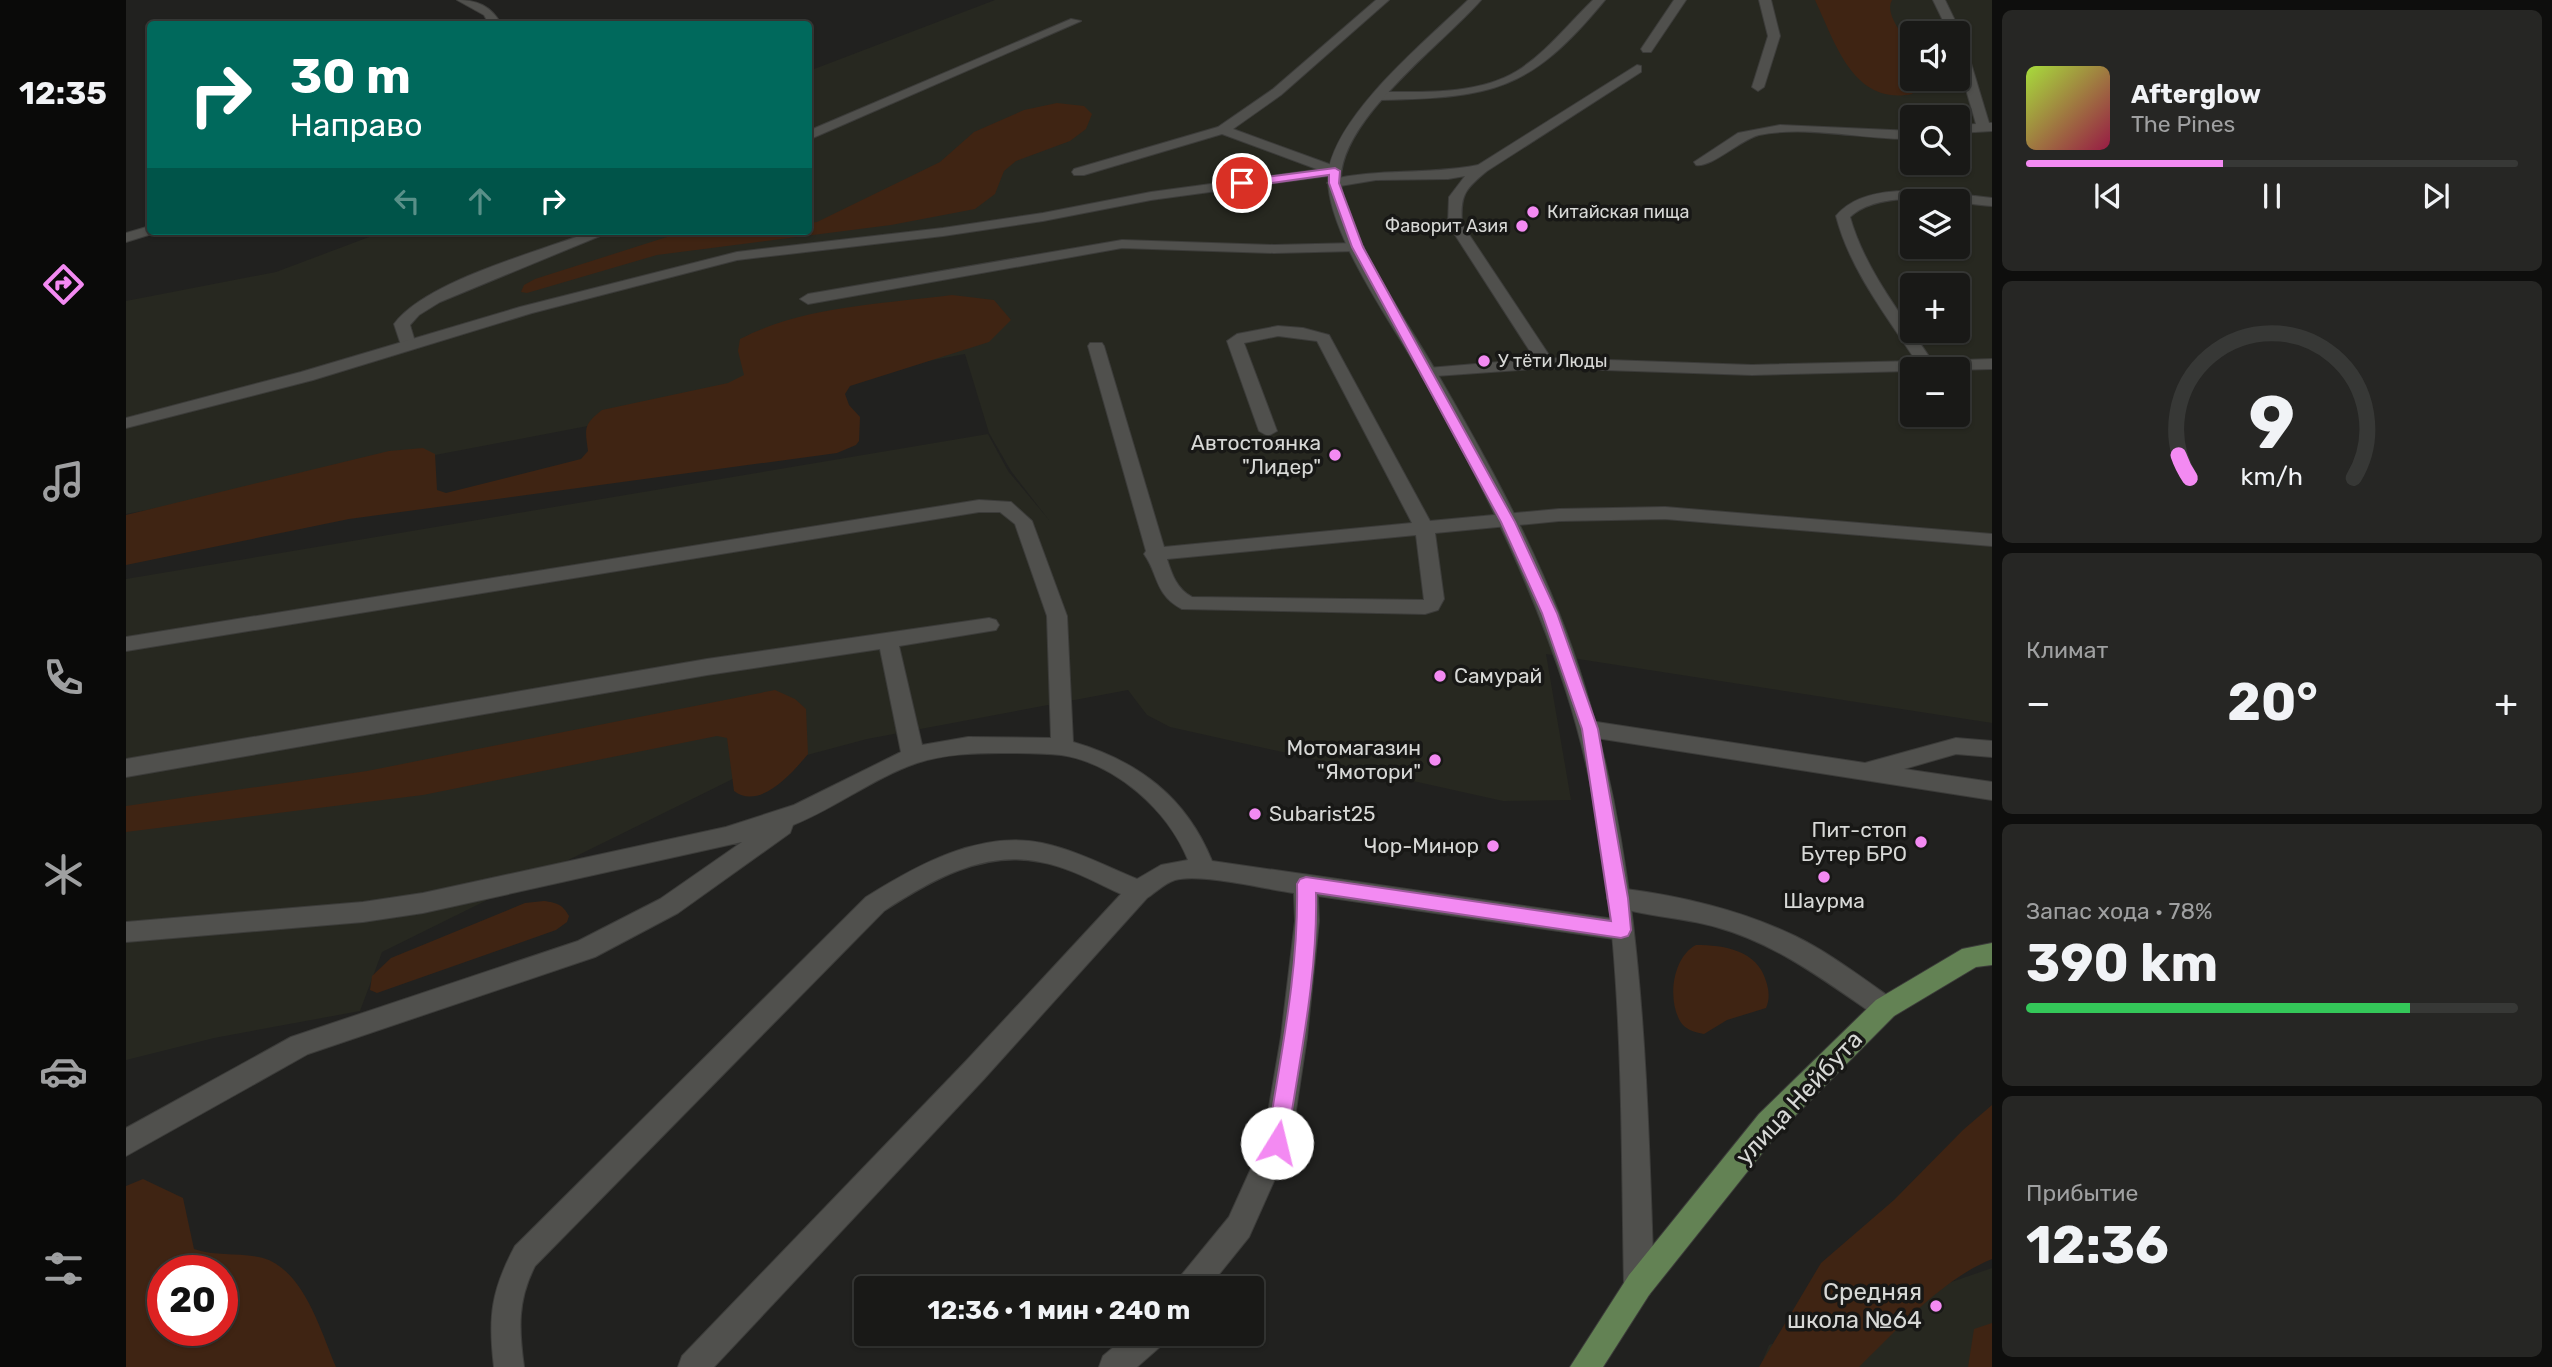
<!DOCTYPE html>
<html lang="ru">
<head>
<meta charset="utf-8">
<style>
	body { margin:0; font-family:Rubik,sans-serif; background:#262624; color:#f1f3f6; height:100vh; display:flex; flex-direction:column; font-size:26px; white-space:nowrap }
	* { box-sizing:border-box; margin:0 }
	p { font-size:23px; color:#9fa0a1 }
	.icon { flex:none; width:38px; height:38px; fill:none; stroke:currentColor; stroke-width:2; stroke-linecap:round; stroke-linejoin:round }
	.map { position:relative; flex:1; overflow:hidden }
	.panel { display:flex; flex-direction:column; gap:10px; padding:10px; background:#0e0e0d; width:560px }
	.panel>* { flex:none }
	.top-card { position:absolute; left:21px; top:21px; width:665px; height:214px; border-radius:7px; box-shadow:0 2px 5px #0004,0 0 0 2px #373836; background:#00695c; color:#fff; overflow:hidden }
	.tools { position:absolute; left:1774px; top:21px; display:grid; gap:14px }
	.tools a { display:grid; place-items:center; width:70px; height:70px; border-radius:7px; background:#191917; box-shadow:0 2px 5px #0004,0 0 0 2px #373836; font-size:35px }
	.speed { position:absolute; left:21px; top:1255px; display:flex; gap:14px; font-size:35px; font-weight:700; text-align:center }
	.speed>* { display:grid; place-content:center; width:91px; height:91px; border-radius:50%; background:#191917; box-shadow:0 2px 5px #0004,0 0 0 2px #373836; line-height:1 }
	.speed .limit { border:10px solid #d22; background:#fff; color:#111 }
	.pin { position:absolute; display:grid; place-items:center; width:60px; height:60px; color:#fff; margin:-30px; border:4px solid #fff; border-radius:50%; box-shadow:0 2px 7px #0007 }
	.me { position:absolute; width:77px; margin:-38px; rotate:9deg; stroke-linejoin:round; filter:drop-shadow(0 0 5px #0008) }
	.turn { display:flex; align-items:center; gap:24px; height:147px; padding:0 28px; font-size:32px }
	.turn .icon { width:91px; height:91px; stroke-width:2.5 }
	.turn b { display:block; font-size:49px; line-height:60px }
	.lanes { display:flex; align-items:center; height:66px; padding:0 28px; background:#0003; justify-content:center; gap:35px; direction:ltr }
	.lanes .off { opacity:.35 }
	.big { font-size:52px; font-weight:700; line-height:1.1 }
	.panel .card { flex:1; display:flex; flex-direction:column; justify-content:center; gap:10px; min-width:0; padding:0 24px; border-radius:10px; background:#262624 }
	.panel .dial { align-items:center; gap:0 }
	.dial svg { height:182px; overflow:visible; fill:none; stroke:#373836; stroke-width:7; stroke-linecap:round; text-anchor:middle }
	.dial text { fill:#f1f3f6; stroke:none }
	.song { display:flex; align-items:center; gap:21px }
	.cover { width:84px; height:84px; border-radius:10px; background:linear-gradient(135deg,hsl(80 70% 55%),hsl(340 70% 35%)) }
	.played { height:7px; border-radius:4px; background:linear-gradient(90deg,#f38af2 40%,#373836 40%) }
	.keys { display:flex; justify-content:space-around; direction:ltr }
	.heat { display:flex; justify-content:space-between; align-items:center; font-size:38px; direction:ltr }
	.charge { height:10px; border-radius:5px; background:linear-gradient(90deg,#34c759 78%,#373836 0) }
	.trip { position:absolute; left:728px; top:1276px; width:410px; height:70px; border-radius:7px; background:#191917; box-shadow:0 2px 5px #0004,0 0 0 2px #373836; font-weight:700; line-height:70px; text-align:center }
	main { display:flex; flex:1; min-height:0 }
	.menu { display:flex; flex-direction:column; width:126px; justify-content:space-around; align-items:center; background:#0a0a09; color:#9fa0a1 }
	.menu .icon { width:49px; height:49px }
	.menu .selected { color:#f38af2 }
	.menu b { font-size:32px; color:#f1f3f6 }
	.map>svg:first-child { display:block }
	.built { fill:#272820; fill-rule:evenodd }
	.green { fill:#3f2413; fill-rule:evenodd }
	.lines { fill:none; stroke-linecap:round; stroke-linejoin:round }
	.service-casing { stroke:#3c3c3a; stroke-width:2 }
	.minor-casing { stroke:#3c3c3a; stroke-width:2 }
	.primary-casing { stroke:#3c3c3a; stroke-width:2 }
	.service { fill:#50504d; fill-rule:evenodd }
	.minor { fill:#50504d; fill-rule:evenodd }
	.primary { fill:#638254; fill-rule:evenodd }
	.route { fill:#f38af2; stroke:#9e5a9d; stroke-width:2 }
	.poi-dot { fill:#f38af2; stroke:#181816; stroke-width:2.5 }
	.labels { text-anchor:middle; stroke-width:7; stroke-linejoin:round; paint-order:stroke }
	.far-poi-label { font-size:18px; fill:#d7d8d6; stroke:#181816; text-anchor:start }
	.poi-label { font-size:21px; fill:#d7d8d6; stroke:#181816; text-anchor:end }
	.near-street-label { font-size:24px; fill:#d7d8d6; stroke:#181816 }
	.near-poi-label { font-size:24px; fill:#d7d8d6; stroke:#181816; text-anchor:end }
</style>
</head>
<body>
<main>
<nav class="menu">
<b>12:35</b>
<svg class="icon selected" aria-label="directions" viewBox="0 0 24 24"><path d="M12 3l9 9-9 9-9-9zM9 14v-3h6M13 9l2 2-2 2"/></svg>
<svg class="icon" aria-label="music" viewBox="0 0 24 24"><path d="M9 18V5l10-2v13"/><circle cx="6" cy="18" r="3"/><circle cx="16" cy="16" r="3"/></svg>
<svg class="icon" aria-label="phone" viewBox="0 0 24 24"><path d="M5 4h4l2 5-3 2q2 4 5 5l2-3 5 2v4C11 20 4 13 5 4z"/></svg>
<svg class="icon" aria-label="climate" viewBox="0 0 24 24"><path d="M12 3v18M4 7l16 10M4 17L20 7"/></svg>
<svg class="icon" aria-label="car" viewBox="0 0 24 24"><path d="M5 17H2v-5l4-1 3-4h7l3 4 3 1v5h-3M9 17h6M6 11h13"/><circle cx="7" cy="17" r="2"/><circle cx="17" cy="17" r="2"/></svg>
<svg class="icon" aria-label="filters" viewBox="0 0 24 24"><path d="M4 7h16M4 17h16"/><circle cx="9" cy="7" r="2"/><circle cx="15" cy="17" r="2"/></svg>
</nav>
<div class="map">
<svg width="1866" height="1367" viewBox="0 0 1866 1367">
	<rect width="100%" height="100%" fill="#21211f"/>
	<!-- built -->
	<g class="built">
		<path d="M869 0H1866V723L1420 654 1445 800 1377 801 1044 727 1021 715 1002 690 741 739 625 770 256 952 234 1011 88 1038 0 1060V579L862 434 882 471 923 520 885 471 863 433 839 354 0 514V301L150 272 259 231H682L683 71ZM1787 33H1832V79H1787ZM1787 117H1832V163H1787ZM1787 201H1832V247H1787ZM1787 285H1832V331H1787ZM1787 369H1832V415H1787Z"/>
		<path d="M1866 1268V1367H1634L1643 1345Z"/>
	</g>
	<!-- green -->
	<g class="green">
		<path d="M1689 0H1766C1757 16 1783 39 1787 56 1788 63 1787 72 1787 79H1790L1791 87 1786 94C1727 106 1709 42 1689 0Z"/>
		<path d="M931 103 958 106 966 114 960 129 944 141 890 161 878 171 869 194 849 209 765 225 531 255 401 293 395 292 398 285 409 279 544 236 567 231H682L683 223 691 222 814 162 848 132 898 110Z"/>
		<path d="M826 295 868 300 885 320 863 342 724 386 719 394 723 405 734 417 733 441 730 445 711 453 223 519 0 565V515L263 451 297 448 309 454 311 490 320 493 455 459 462 451C459 428 457 425 476 410L602 383 618 375 612 351 614 339C677 306 757 304 826 295Z"/>
		<path d="M649 690 669 699 680 709 682 754C667 772 634 811 608 791L601 738 591 736 297 795 0 832V806L241 771Z"/>
		<path d="M418 901C431 903 436 904 443 916L441 922 430 930 251 993 244 990 246 976 265 958 399 903Z"/>
		<path d="M1570 945C1598 945 1631 950 1640 981 1643 990 1644 999 1640 1008L1601 1020 1578 1034C1569 1032 1559 1030 1554 1021 1541 998 1547 957 1570 945Z"/>
		<path d="M1866 1105V1259C1816 1279 1771 1330 1733 1367H1633L1695 1263 1768 1200 1837 1130Z"/>
		<path d="M17 1179 57 1198 68 1249C91 1257 114 1252 137 1258 178 1270 195 1332 210 1367H0V1186ZM96 1270V1330H37V1270Z"/>
		<path d="M1866 1323V1367H1842L1848 1329Z"/>
	</g>
	<g class="lines">
		<!-- service casing -->
		<g class="service-casing">
			<g id="service">
				<path d="M331 0C351 0 365 6 375 24H363L358 15Z"/>
				<path d="M1250 0H1263L1155 95 1107 129 1214 168V174H1204L1096 134 958 175H948L946 172 948 169 1092 127 1147 89Z"/>
				<path d="M1467 0H1479C1404 91 1367 98 1253 100L1247 96 1253 92C1298 92 1351 95 1391 71 1420 53 1443 23 1467 0Z"/>
				<path d="M1548 0H1560L1525 52H1517L1515 49Z"/>
				<path d="M1633 0H1645L1654 36 1638 87 1632 91 1626 87 1642 36Z"/>
				<path d="M1807 0H1819L1835 33 1833 36 1823 33Z"/>
				<path d="M945 19 955 21 682 140V131Z"/>
				<path d="M1832 36 1838 40 1863 123H1866V131L1832 133V125L1850 124 1832 62Z"/>
				<path d="M1511 65 1515 66V72L1361 171C1339 189 1334 195 1336 224L1425 358 1626 365 1790 361C1760 315 1724 270 1710 216 1742 177 1822 194 1866 198V206C1827 203 1757 187 1724 217 1739 270 1776 315 1806 361L1866 359V369L1626 375 1420 368 1296 377 1294 373 1296 369 1302 368 1409 359 1322 224 1323 197 1339 176 1322 179 1250 180 1208 187 1201 183 1203 180C1252 168 1302 175 1352 165Z"/>
				<path d="M1654 125 1787 131V139C1737 140 1682 125 1633 135 1614 140 1585 168 1570 165L1568 162 1612 133Z"/>
				<path d="M24 226V231H31L29 233 0 242V233Z"/>
				<path d="M466 231H486L314 302 293 315 284 325 290 345 288 348H276L268 324C301 280 413 252 466 231Z"/>
				<path d="M996 240 1148 245 1231 243 1238 247 1231 251 1148 253 996 248 682 304 674 299 682 294Z"/>
				<path d="M1152 326 1177 328 1203 335 1304 521 1433 509 1539 507 1866 534V546L1539 519 1433 521 1309 533 1318 599 1312 610 1299 614 1056 609C1028 594 1033 575 1018 554L1020 551 962 346 964 343H976L978 346 1038 547 1286 523 1191 341 1152 336 1118 343 1151 431 1142 436 1133 431 1101 341 1111 334ZM1290 535 1298 600 1066 597C1051 589 1046 575 1041 559Z"/>
				<path d="M853 500 885 502 906 521 941 616 947 742C1012 761 1060 797 1086 861L1495 920 1504 923 1507 930 1504 937 1495 940 1192 896 1193 921 1181 1037 1165 1143 1123 1237 1082 1288H1048L1053 1278 1103 1217 1137 1142 1155 1037 1169 921 1168 893C1139 889 1075 873 1049 880 1039 883 1030 892 1021 898L858 1079 588 1367H552L556 1356 840 1061 995 894C969 882 943 867 914 862 857 850 804 881 758 911L409 1266C391 1301 393 1330 398 1367H368C362 1317 365 1291 389 1246L740 897C791 865 854 830 916 843 949 850 980 866 1011 879L1035 865 1062 860C1042 810 989 763 935 755 916 753 895 753 876 753 848 753 819 754 791 763 747 778 710 808 667 825L664 833 552 913 469 957 182 1054 0 1156V1128L165 1037 452 941 534 899 616 842 297 913 237 922 0 942V922L237 902 297 893 600 827 668 805 775 752 754 649 581 675 0 777V759L581 659 863 618 870 620 873 625 870 630 773 646 796 745 842 737 925 738 921 616 889 524 874 512H853L0 651V637Z"/>
				<path d="M1464 721 1739 763 1830 738 1866 741V757L1830 754 1778 769 1866 782V800L1464 737 1456 735 1453 729 1456 723Z"/>
				<path d="M1493 888C1554 896 1613 909 1669 936 1704 953 1736 978 1768 1000L1772 1008 1768 1016 1759 1019 1750 1016C1699 981 1651 944 1590 927 1556 917 1518 917 1485 905L1481 898 1485 891Z"/>
				<path d="M1003 1334H1040L1036 1345 1011 1367H973L977 1356Z"/>
			</g>
		</g>
		<!-- minor casing -->
		<g class="minor-casing">
			<path id="minor" d="M1342 0H1355C1317 44 1214 119 1215 180 1216 229 1283 324 1308 368 1354 447 1399 528 1433 613 1518 827 1520 1058 1528 1285L1523 1295 1513 1300 1503 1295 1498 1285C1494 1092 1500 876 1440 691 1414 610 1380 534 1341 459 1324 428 1308 396 1290 366 1263 319 1200 230 1202 176L1025 200 917 221 817 236 611 260 406 313 187 380 0 428V418L175 372 394 307 611 252 817 228 917 213 1025 192 1203 168C1216 109 1300 41 1342 0Z"/>
		</g>
		<!-- primary casing -->
		<g class="primary-casing">
			<path id="primary" d="M1866 943V965L1850 967 1768 1016 1653 1132 1523 1295 1477 1367H1444L1503 1275 1633 1114 1750 1000 1836 949Z"/>
		</g>
		<!-- service -->
		<use href="#service" class="service"/>
		<!-- minor -->
		<use href="#minor" class="minor"/>
		<!-- primary -->
		<use href="#primary" class="primary"/>
	</g>
	<!-- route -->
	<path class="route" d="M1209 168 1214 171 1213 183 1237 247 1389 522 1431 613 1472 729 1502 898 1505 930 1502 936 1495 938 1190 893C1192 976 1173 1061 1161 1143L1158 1150 1151 1153 1144 1150 1141 1143C1154 1058 1173 971 1171 884L1174 879 1180 877 1485 921 1456 729 1416 613 1375 522 1226 247 1203 183V175L1116 187 1110 183 1116 180Z"/>
	<!-- markers -->
	<g class="poi-dot">
		<circle cx="1407" cy="212" r="7"/>
		<circle cx="1396" cy="226" r="7"/>
		<circle cx="1358" cy="361" r="7"/>
		<circle cx="1209" cy="455" r="7"/>
		<circle cx="1314" cy="676" r="7"/>
		<circle cx="1309" cy="760" r="7"/>
		<circle cx="1129" cy="814" r="7"/>
		<circle cx="1795" cy="842" r="7"/>
		<circle cx="1367" cy="846" r="7"/>
		<circle cx="1698" cy="877" r="7"/>
		<circle cx="1810" cy="1306" r="7"/>
	</g>
	<g class="labels">
		<!-- far-poi labels -->
		<g class="far-poi-label">
			<text x="1421" y="218">Китайская пища</text>
			<text x="1382" y="232" text-anchor="end">Фаворит Азия</text>
			<text x="1372" y="367">У тёти Люды</text>
		</g>
		<!-- poi labels -->
		<g class="poi-label">
			<text x="1195" y="450">Автостоянка<tspan x="1195" dy="24">"Лидер"</tspan></text>
			<text x="1328" y="683" text-anchor="start">Самурай</text>
			<text x="1295" y="755">Мотомагазин<tspan x="1295" dy="24">"Ямотори"</tspan></text>
			<text x="1143" y="821" text-anchor="start">Subarist25</text>
			<text x="1781" y="837">Пит-стоп<tspan x="1781" dy="24">Бутер БРО</tspan></text>
			<text x="1353" y="853">Чор-Минор</text>
			<text x="1698" y="908" text-anchor="middle">Шаурма</text>
		</g>
		<!-- near-street labels -->
		<g class="near-street-label">
			<text transform="translate(1673 1098) rotate(-47)" y="8">улица Нейбута</text>
		</g>
		<!-- near-poi labels -->
		<g class="near-poi-label">
			<text x="1796" y="1300">Средняя<tspan x="1796" dy="28">школа №64</tspan></text>
		</g>
	</g>
</svg>
<div class="tools">
<a><svg class="icon" aria-label="sound" viewBox="0 0 24 24"><path d="M4 9h4l5-4v14l-5-4H4zM17 9q2 3 0 6"/></svg></a>
<a><svg class="icon" aria-label="search" viewBox="0 0 24 24"><circle cx="10" cy="10" r="6"/><path d="M15 15l6 6"/></svg></a>
<a><svg class="icon" aria-label="layers" viewBox="0 0 24 24"><path d="M12 4l9 5-9 5-9-5zM3 14l9 5 9-5"/></svg></a>
<a>+</a>
<a>−</a>
</div>
<div class="speed"><div class="limit">20</div></div>
<div class="pin" style="left:1116px;top:183px;background:#d93025"><svg class="icon" aria-label="arrive" viewBox="0 0 24 24"><path d="M6 21V4h12l-3 4 3 4H6"/></svg></div>
<svg class="me" style="left:1151px;top:1143px" viewBox="-20 -20 40 40"><circle r="19" fill="#fff"/><path d="M0-13L10 11 0 6-10 11z" fill="#f38af2"/></svg>
<div class="trip">12:36 · 1 мин · 240 m</div>
<div class="top-card">
<div class="turn"><svg class="icon" aria-label="right" viewBox="0 0 24 24"><path d="M7 20v-9h11M14 6l5 5-5 5"/></svg><div><b>30 m</b>Направо</div></div>
<div class="lanes"><svg class="icon off" aria-label="left" viewBox="0 0 24 24"><path d="M17 20v-9H6M10 6l-5 5 5 5"/></svg><svg class="icon off" aria-label="ahead" viewBox="0 0 24 24"><path d="M12 20V5M6 11l6-6 6 6"/></svg><svg class="icon" aria-label="right" viewBox="0 0 24 24"><path d="M7 20v-9h11M14 6l5 5-5 5"/></svg></div>
</div>
</div>
<section class="panel">
<div class="card">
<div class="song"><i class="cover"></i><div><b>Afterglow</b><p>The Pines</p></div></div>
<div class="played"></div>
<div class="keys"><svg class="icon" aria-label="previous" viewBox="0 0 24 24"><path d="M18 5L8 12l10 7zM5 5v14"/></svg><svg class="icon" aria-label="pause" viewBox="0 0 24 24"><path d="M8 5v14M16 5v14"/></svg><svg class="icon" aria-label="next" viewBox="0 0 24 24"><path d="M6 5l10 7-10 7zM19 5v14"/></svg></div>
</div>
<div class="card dial"><svg viewBox="0 0 100 80">
<path d="M14 69A42 42 0 1 1 86 69"/>
<path d="M14 69A42 42 0 0 1 9 59" stroke="#f38af2"/>
<text x="50" y="56" font-size="32" font-weight="700">9</text>
<text x="50" y="72" font-size="11">km/h</text>
</svg></div>
<div class="card"><p>Климат</p>
<div class="heat"><a>−</a><b class="big">20°</b><a>+</a></div>
</div>
<div class="card"><p>Запас хода · 78%</p><b class="big">390 km</b><div class="charge"></div></div>
<div class="card"><p>Прибытие</p><b class="big">12:36</b></div>
</section>
</main>
</body>
</html>
